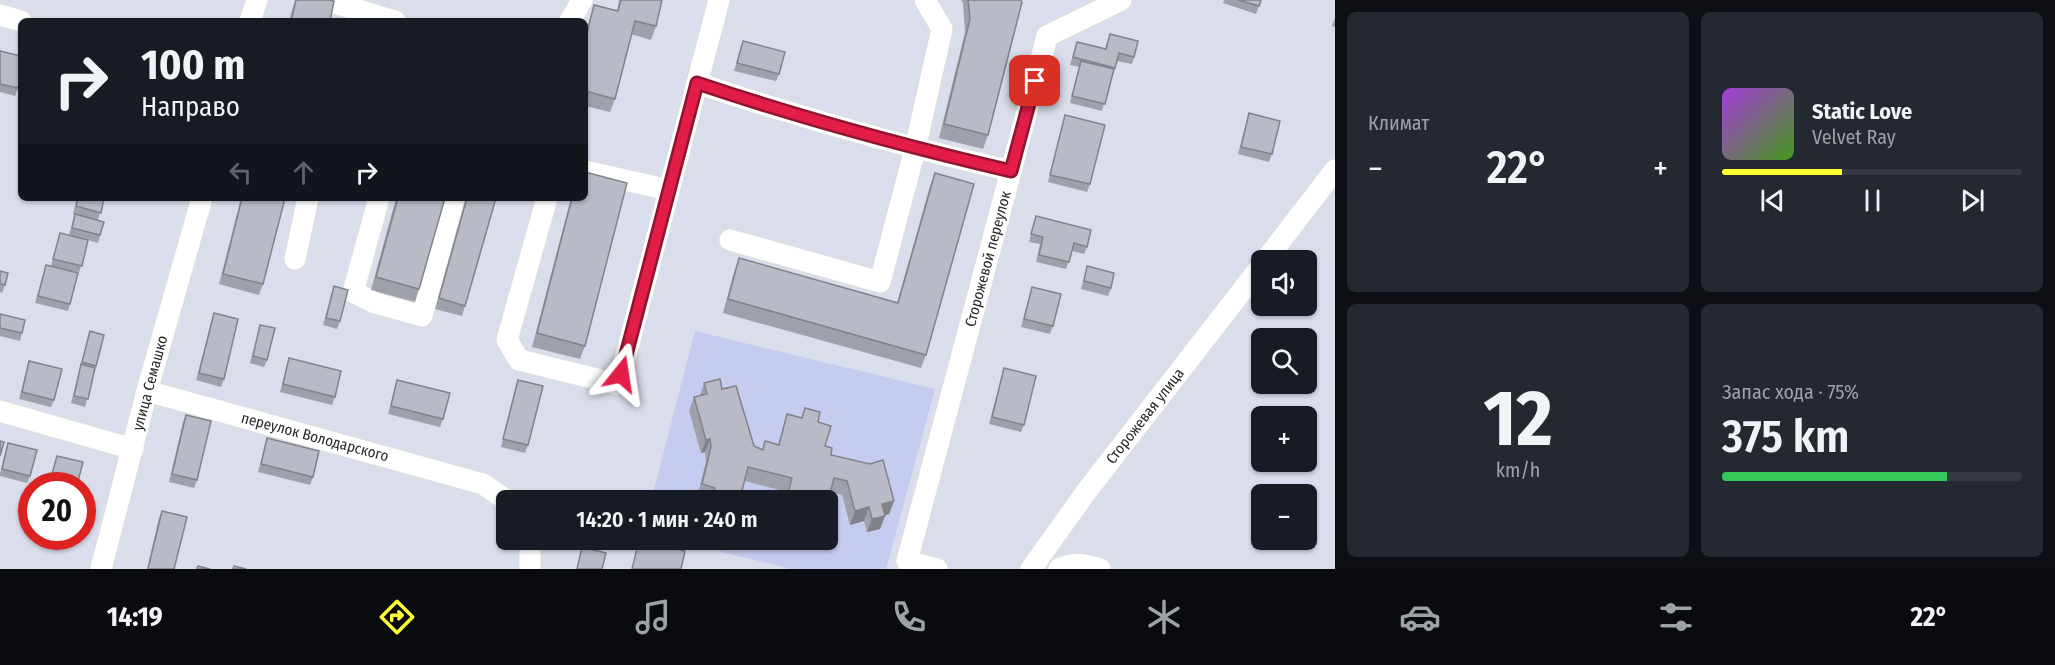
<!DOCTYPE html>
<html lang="ru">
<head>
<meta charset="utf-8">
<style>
	body { margin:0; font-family:"Fira Sans Condensed",sans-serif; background:#242831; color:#f1f3f6; height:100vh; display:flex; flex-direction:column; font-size:22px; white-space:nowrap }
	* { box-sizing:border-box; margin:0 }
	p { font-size:20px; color:#9ea1a6 }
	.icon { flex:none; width:33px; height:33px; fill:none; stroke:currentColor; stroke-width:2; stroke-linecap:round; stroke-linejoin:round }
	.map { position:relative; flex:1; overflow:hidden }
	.drawer { display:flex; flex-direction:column; gap:12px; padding:12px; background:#0d0f14; width:720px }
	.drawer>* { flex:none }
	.top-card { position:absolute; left:18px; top:18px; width:570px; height:183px; border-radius:9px; box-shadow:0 2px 4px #0004; background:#171b24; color:#f1f3f6; overflow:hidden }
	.fabs { position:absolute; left:1251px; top:250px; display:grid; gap:12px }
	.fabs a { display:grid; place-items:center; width:66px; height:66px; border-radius:9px; background:#171b24; box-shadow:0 2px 4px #0004; font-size:30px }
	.speed { position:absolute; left:18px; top:472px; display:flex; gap:12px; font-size:30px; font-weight:700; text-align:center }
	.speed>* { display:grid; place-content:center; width:78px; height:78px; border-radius:50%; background:#171b24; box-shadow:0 2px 4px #0004; line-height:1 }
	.speed .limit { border:9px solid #d22; background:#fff; color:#111 }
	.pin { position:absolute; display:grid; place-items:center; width:51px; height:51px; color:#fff; margin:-26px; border-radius:12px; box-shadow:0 3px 9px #0006 }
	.me { position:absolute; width:66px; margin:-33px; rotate:15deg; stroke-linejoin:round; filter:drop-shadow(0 0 4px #0008) }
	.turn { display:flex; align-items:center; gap:21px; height:126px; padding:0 24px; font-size:27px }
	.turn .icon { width:78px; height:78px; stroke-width:2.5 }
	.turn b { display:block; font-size:42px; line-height:51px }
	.lanes { display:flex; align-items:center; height:57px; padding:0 24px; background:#0003; justify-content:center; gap:30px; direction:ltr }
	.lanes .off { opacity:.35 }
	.big { font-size:45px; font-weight:600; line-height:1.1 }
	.drawer .widget { flex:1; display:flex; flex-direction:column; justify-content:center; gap:9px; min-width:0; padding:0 21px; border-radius:9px; background:#242831 }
	.drawer .dial { align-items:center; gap:0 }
	.dial b { font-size:78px; line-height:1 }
	.song { display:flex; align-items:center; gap:18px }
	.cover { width:72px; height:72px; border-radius:9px; background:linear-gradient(135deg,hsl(280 70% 55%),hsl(100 70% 35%)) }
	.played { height:6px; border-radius:3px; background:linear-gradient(90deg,#ff3 40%,#363941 40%) }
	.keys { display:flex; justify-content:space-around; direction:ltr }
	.heat { display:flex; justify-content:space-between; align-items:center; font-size:33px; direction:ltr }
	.charge { height:9px; border-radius:4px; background:linear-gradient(90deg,#34c759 75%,#363941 0) }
	.drawer .tiles { flex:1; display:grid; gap:12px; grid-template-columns:repeat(2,1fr) }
	.trip { position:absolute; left:496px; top:490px; width:342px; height:60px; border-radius:9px; background:#171b24; box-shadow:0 2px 4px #0004; font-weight:600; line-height:60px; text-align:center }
	.menu { display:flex; height:96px; justify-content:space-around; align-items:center; background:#090b0e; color:#9ea1a6 }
	.menu .icon { width:42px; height:42px }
	.menu .on { color:#ff3 }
	.menu b { font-size:27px; color:#f1f3f6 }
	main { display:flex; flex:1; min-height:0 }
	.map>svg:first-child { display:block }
	.education { fill:#c6ccef }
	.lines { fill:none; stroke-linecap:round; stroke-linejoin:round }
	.minor-casing { stroke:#e3e3ce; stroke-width:22 }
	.minor { stroke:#fff; stroke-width:21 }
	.wall { fill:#9ea1aa }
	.shaded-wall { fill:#81838b }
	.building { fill:#b8bbc6; stroke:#81838b; stroke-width:1.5 }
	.route-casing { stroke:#92132f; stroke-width:15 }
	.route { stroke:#e11d48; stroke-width:10 }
	.labels { text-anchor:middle; stroke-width:4.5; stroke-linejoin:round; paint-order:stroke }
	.street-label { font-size:15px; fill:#282828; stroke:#fff }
</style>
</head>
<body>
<main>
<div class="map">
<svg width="1335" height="569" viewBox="0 0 1335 569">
	<rect width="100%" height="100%" fill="#d9ddec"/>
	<!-- education -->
	<path class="education" d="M695 331 935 389 886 569H791L674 540H828V501H651Z"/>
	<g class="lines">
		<!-- minor casing -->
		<g class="minor-casing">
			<g id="minor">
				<path d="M324 0 395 21"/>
				<path d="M0 15 21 21"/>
				<path d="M250 21 257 0"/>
				<path d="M570 21 582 0"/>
				<path d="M697 83C801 118 905 147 1011 171"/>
				<path d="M585 171 669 190"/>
				<path d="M379 198 353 292 375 303 422 316 454 198"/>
				<path d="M547 198 507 340 519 360 617 384 621 374 719 0"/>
				<path d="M730 240 880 282 915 149 942 29 925 0"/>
				<path d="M295 259 308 198"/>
				<path d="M1265 261 1335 170"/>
				<path d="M147 391 483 484 508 501"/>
				<path d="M0 411 133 449"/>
				<path d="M530 540V569"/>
				<path d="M101 569 147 391 202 198"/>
				<path d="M937 569 907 561 1047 36 1121 0"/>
				<path d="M1031 569 1086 492 1262 265"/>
				<path d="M1059 569C1073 562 1085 564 1100 569"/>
			</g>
		</g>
		<!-- minor -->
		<use href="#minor" class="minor"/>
	</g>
	<!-- wall -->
	<g class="wall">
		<path d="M295 0H328L330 21H289Z"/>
		<path d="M619 0H662L656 26 651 40 631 34 615 99 610 112 585 106V36L590 18 594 5 617 11Z"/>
		<path d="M961 0H1021L988 135 983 149 939 138 965 32 963 3Z"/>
		<path d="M1224 0H1261L1256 14 1223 3Z"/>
		<path d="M1335 18V27L1332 26Z"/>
		<path d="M1110 34 1134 57 1132 64 1117 61 1112 75 1102 111 1070 103 1079 67 1070 65 1077 42 1105 49Z"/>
		<path d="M743 41 779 74 776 81 734 71Z"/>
		<path d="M0 51 18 88 15 96 0 92Z"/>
		<path d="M1249 113 1272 154 1269 162 1238 154Z"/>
		<path d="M1065 115 1090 184 1087 192 1048 182Z"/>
		<path d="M935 173 926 355 921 368 723 313 734 272 739 258 897 303 930 186Z"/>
		<path d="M77 198H104L98 220 73 214Z"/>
		<path d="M241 198H285L263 284 259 295 219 284Z"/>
		<path d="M396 198H445L419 289 415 302 371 290Z"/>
		<path d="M466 198H496L465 306 462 316 435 309Z"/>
		<path d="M571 198H585V346L580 359 532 347Z"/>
		<path d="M75 214 100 235 98 243 88 240 79 273 51 266 60 233 69 235Z"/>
		<path d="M1036 216 1087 247 1084 254 1072 251 1066 269 1036 262 1040 244 1029 242Z"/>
		<path d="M46 265 70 304 68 311 35 303Z"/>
		<path d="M1087 266 1111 288 1108 296 1081 289Z"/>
		<path d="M0 271 5 285 2 293 0 292Z"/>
		<path d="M334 286 340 321 337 329 323 325Z"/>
		<path d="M1032 287 1053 326 1050 334 1021 327Z"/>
		<path d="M214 313 224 379 221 387 196 380Z"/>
		<path d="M0 314 22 333 20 341 0 336Z"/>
		<path d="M260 325 267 360 264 367 250 363Z"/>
		<path d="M90 331 104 335 85 407 71 403Z"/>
		<path d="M289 358 335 397 332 405 280 392Z"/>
		<path d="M29 361 54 400 51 407 19 399Z"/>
		<path d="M1004 368 1024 425 1021 432 989 424Z"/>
		<path d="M397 380 443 419 440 427 388 414Z"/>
		<path d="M518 380 528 445 525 453 501 447Z"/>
		<path d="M704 383 722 389 754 446 762 449 765 441 778 445 787 414 801 418 805 408 818 422 825 446 831 455 894 501 889 514 885 515 880 529 867 532 864 521 850 525 842 495 831 492 828 501H785L787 492 745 481 739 501H709L697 498 706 461 705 452 701 453 689 411 694 397 700 396Z"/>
		<path d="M186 415 197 480 194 488 169 482 183 422Z"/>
		<path d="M267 438 313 477 310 485 258 472Z"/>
		<path d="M8 443 30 476 27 483 0 476V473Z"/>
		<path d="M57 456 77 485V486H49Z"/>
		<path d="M162 511 174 569H147L159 518Z"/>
	</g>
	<!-- shaded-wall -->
	<g class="shaded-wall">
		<path d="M710 439 705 452 701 453 706 440Z"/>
		<path d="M894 501 889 514 878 517 885 516 880 529 867 532 872 519 882 504Z"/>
		<path d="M869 507 864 521 850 525 855 511Z"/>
	</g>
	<!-- building -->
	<g class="building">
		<path d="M296 0H328L334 1 330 21H291Z"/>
		<path d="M621 0H662L656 26 635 21 615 99 585 91V41L594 5 618 11Z"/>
		<path d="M968 0H1021L1022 2 988 135 944 124 970 19Z"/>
		<path d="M1238 0H1261L1259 6Z"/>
		<path d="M1110 34 1138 41 1134 57 1119 53 1115 68 1073 57 1077 42 1106 49Z"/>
		<path d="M743 41 785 52 779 74 737 63Z"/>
		<path d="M0 51 21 56V75L18 88 0 84Z"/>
		<path d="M1081 61 1114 69 1105 104 1072 96Z"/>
		<path d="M1249 113 1280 121 1272 154 1241 147Z"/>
		<path d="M1065 115 1105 125 1090 184 1050 175Z"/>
		<path d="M585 172 627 183 585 346 537 333 572 198H585Z"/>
		<path d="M935 173 974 184 926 355 728 299 739 258 898 303Z"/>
		<path d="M78 198H104L101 213 76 206Z"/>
		<path d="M242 198H285L263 284 223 274Z"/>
		<path d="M398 198H445L419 289 376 277Z"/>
		<path d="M467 198H496L465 306 439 298Z"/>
		<path d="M75 214 104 222 100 235 72 228Z"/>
		<path d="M1036 216 1091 230 1087 247 1074 243 1069 262 1039 255 1043 237 1031 234Z"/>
		<path d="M60 233 88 240 82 266 53 259Z"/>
		<path d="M46 265 78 273 70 304 38 296Z"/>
		<path d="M1087 266 1114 273 1111 288 1084 281Z"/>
		<path d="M0 271 8 273 5 285 0 284Z"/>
		<path d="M334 286 348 290 340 321 326 318Z"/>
		<path d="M1032 287 1061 294 1053 326 1024 319Z"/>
		<path d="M214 313 238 319 224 379 199 373Z"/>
		<path d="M0 314 25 320 22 333 0 328Z"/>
		<path d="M260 325 275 328 267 360 253 356Z"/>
		<path d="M90 331 104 335 96 366 82 362Z"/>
		<path d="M289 358 341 371 335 397 283 384Z"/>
		<path d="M29 361 62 369 54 400 22 392Z"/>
		<path d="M81 364 95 368 88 399 74 396Z"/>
		<path d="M1004 368 1036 376 1024 425 992 417Z"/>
		<path d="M720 379 722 389 736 386 754 446 763 450 765 441 779 445 787 414 802 418 805 408 820 412 818 422 831 426 825 446 832 448 831 455 870 464 883 460 894 501 882 504 885 516 872 519 869 507 855 511 847 481 834 478 828 502 786 501 792 478 748 467 741 495 731 492 728 501H718L712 500 715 488 702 484 711 447 710 439 706 440 694 397 707 394 704 383Z"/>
		<path d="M397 380 450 393 443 419 391 406Z"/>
		<path d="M518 380 543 386 528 445 503 439Z"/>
		<path d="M186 415 211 421 197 480 172 474Z"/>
		<path d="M267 438 319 451 313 477 261 464Z"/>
		<path d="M0 441 4 442 0 456Z"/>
		<path d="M8 443 37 450 30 476 2 469Z"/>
		<path d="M57 456 83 462 77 485 51 478Z"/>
		<path d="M162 511 187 517 174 569H148Z"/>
		<path d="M639 540 685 551 681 569H632Z"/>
		<path d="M582 547 606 553 602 569H577Z"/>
		<path d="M198 566 210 569H197Z"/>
		<path d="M234 566 246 569H233Z"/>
	</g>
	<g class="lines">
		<!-- route casing -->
		<g class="route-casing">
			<path id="route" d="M621 374 697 83C801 118 904 146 1011 171L1035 81"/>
		</g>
		<!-- route -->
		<use href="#route" class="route"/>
	</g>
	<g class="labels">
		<!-- street labels -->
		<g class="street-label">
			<text transform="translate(988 259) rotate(-75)" y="5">Сторожевой переулок</text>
			<text transform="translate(150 383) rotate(-75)" y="5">улица Семашко</text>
			<text transform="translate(1145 416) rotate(-52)" y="5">Сторожевая улица</text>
			<text transform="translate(315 437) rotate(15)" y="5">переулок Володарского</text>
		</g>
	</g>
</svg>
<div class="fabs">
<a><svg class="icon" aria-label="sound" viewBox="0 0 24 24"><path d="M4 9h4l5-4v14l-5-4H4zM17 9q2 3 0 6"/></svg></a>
<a><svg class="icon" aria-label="search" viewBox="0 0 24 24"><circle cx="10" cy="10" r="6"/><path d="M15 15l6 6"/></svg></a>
<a>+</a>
<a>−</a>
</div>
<div class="speed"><div class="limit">20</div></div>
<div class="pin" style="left:1035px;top:81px;background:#d93025"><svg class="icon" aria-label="arrive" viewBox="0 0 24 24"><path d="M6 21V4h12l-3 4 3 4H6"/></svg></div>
<svg class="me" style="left:621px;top:374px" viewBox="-20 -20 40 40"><path d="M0-17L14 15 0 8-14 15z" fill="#e11d48" stroke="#fff" stroke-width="4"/></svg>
<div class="trip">14:20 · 1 мин · 240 m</div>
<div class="top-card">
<div class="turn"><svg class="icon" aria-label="right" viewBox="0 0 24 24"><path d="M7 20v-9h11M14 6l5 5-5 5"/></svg><div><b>100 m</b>Направо</div></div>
<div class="lanes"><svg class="icon off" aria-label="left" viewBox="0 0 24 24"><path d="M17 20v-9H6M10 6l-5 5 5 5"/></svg><svg class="icon off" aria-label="ahead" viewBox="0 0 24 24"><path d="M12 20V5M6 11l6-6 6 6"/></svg><svg class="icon" aria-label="right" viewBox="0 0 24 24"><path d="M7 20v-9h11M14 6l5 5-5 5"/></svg></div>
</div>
</div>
<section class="drawer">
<div class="tiles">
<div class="widget"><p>Климат</p>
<div class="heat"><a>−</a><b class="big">22°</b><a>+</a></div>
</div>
<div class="widget">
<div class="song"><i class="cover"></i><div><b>Static Love</b><p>Velvet Ray</p></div></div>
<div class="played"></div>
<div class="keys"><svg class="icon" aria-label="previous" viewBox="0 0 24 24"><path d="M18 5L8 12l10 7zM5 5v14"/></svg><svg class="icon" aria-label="pause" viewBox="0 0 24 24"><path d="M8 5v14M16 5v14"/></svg><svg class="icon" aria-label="next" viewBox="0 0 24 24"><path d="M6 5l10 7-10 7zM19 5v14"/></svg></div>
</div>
<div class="widget dial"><b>12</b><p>km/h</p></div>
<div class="widget"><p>Запас хода · 75%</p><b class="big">375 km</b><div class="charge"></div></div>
</div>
</section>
</main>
<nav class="menu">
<b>14:19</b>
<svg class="icon on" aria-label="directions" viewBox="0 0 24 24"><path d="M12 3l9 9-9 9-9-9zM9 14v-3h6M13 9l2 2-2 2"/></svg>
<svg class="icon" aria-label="music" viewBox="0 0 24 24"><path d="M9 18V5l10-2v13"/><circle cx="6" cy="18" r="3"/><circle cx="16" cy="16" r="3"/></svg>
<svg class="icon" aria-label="phone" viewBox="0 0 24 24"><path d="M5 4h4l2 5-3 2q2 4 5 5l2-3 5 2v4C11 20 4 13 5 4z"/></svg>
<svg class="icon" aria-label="climate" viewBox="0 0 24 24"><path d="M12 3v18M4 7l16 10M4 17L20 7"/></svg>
<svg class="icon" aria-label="car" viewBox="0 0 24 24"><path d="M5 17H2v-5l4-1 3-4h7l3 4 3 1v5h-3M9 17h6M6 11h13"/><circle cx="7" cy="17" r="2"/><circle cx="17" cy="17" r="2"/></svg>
<svg class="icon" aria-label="filters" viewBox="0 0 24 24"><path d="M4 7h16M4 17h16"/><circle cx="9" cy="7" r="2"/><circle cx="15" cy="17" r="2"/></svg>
<b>22°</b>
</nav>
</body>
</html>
